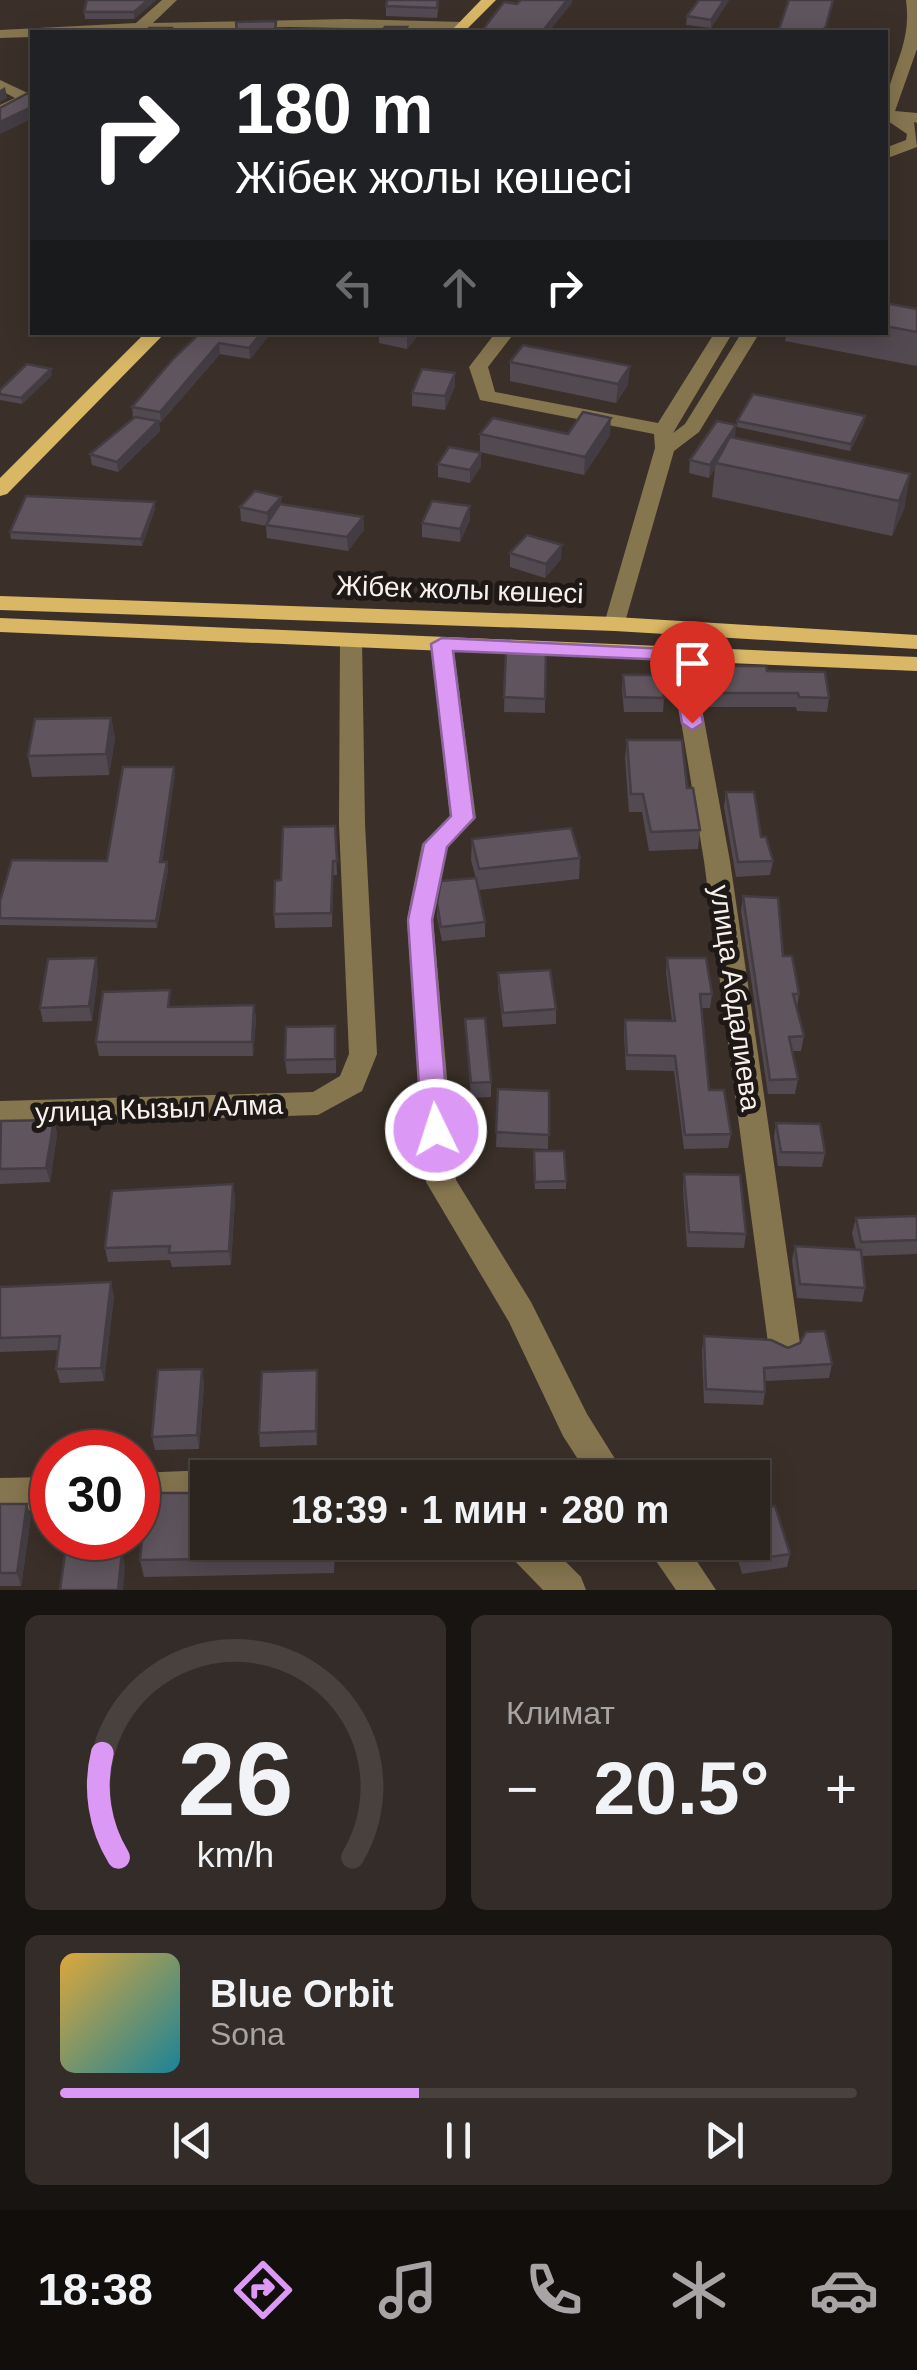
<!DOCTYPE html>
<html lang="ru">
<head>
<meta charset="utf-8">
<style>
	body { margin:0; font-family:Helvetica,sans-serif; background:#342c28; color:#f1f3f6; height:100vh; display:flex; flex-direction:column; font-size:38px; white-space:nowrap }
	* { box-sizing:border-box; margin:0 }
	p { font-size:32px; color:#a6a4a4 }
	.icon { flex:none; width:55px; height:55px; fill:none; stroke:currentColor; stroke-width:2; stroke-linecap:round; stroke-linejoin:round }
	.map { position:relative; height:1590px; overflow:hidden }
	.panel { display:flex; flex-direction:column; gap:25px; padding:25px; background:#181411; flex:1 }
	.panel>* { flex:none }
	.top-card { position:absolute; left:30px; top:30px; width:858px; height:305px; border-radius:0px; box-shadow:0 5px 25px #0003,0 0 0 2px #48413d; background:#202124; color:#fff; overflow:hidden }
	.speed { position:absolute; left:30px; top:1430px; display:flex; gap:20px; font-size:50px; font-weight:700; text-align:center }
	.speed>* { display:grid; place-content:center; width:130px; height:130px; border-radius:50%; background:#2c241f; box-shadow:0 5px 25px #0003,0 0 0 2px #48413d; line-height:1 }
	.speed .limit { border:15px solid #d22; background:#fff; color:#111 }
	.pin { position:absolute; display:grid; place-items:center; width:85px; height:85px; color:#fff; margin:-102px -42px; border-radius:50% 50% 50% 0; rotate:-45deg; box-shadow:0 0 10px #0007 }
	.pin .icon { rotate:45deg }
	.me { position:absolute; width:110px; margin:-55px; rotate:356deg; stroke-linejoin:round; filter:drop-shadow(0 0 8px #0008) }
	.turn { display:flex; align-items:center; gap:35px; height:210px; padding:0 40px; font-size:45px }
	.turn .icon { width:130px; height:130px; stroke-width:2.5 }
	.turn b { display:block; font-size:70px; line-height:85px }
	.lanes { display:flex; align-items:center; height:95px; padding:0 40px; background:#0003; justify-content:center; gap:50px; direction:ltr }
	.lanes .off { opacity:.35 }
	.big { font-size:75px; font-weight:600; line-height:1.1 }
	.panel .card { flex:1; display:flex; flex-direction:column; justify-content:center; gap:15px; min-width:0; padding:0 35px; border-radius:15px; background:#342c28 }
	.panel .dial { align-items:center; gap:0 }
	.dial svg { height:260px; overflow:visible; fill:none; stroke:#48413d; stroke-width:7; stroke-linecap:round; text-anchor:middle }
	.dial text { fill:#f1f3f6; stroke:none }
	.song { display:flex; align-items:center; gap:30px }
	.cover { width:120px; height:120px; border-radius:15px; background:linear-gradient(135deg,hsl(40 70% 55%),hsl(190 70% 35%)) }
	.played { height:10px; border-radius:5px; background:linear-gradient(90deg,#db99f5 45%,#48413d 45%) }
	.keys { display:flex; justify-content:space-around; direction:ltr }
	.heat { display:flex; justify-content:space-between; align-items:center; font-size:55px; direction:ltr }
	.panel .tiles { flex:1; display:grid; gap:25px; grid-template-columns:1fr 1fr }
	.card:last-child { grid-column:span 2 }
	.trip { position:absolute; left:190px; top:1460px; width:580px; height:100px; border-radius:0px; background:#2c241f; box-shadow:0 5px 25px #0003,0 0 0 2px #48413d; font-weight:600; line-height:100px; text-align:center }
	.dock { display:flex; height:160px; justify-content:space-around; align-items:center; background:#120e0c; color:#a6a4a4 }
	.dock .icon { width:70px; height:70px }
	.dock .current { color:#db99f5 }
	.dock b { font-size:45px; color:#f1f3f6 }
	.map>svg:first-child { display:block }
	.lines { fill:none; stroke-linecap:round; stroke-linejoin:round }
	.minor { fill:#867650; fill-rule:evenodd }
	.major { fill:#d9b765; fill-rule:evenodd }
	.wall { fill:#534951 }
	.shaded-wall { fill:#433c42 }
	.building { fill:#60555e; stroke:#433c42; stroke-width:2.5 }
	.route { fill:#db99f5; stroke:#8e639f; stroke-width:2.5 }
	.labels { text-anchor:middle; stroke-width:10; stroke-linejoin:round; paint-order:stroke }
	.street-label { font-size:28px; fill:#f7f0ec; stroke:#1e1916 }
</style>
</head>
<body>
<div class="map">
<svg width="917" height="1590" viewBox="0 0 917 1590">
	<rect width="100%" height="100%" fill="#3b3029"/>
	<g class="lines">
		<!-- minor -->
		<g class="minor">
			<path d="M162 0H177L153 23 347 19 463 22 470 26 463 30 289 27 32 32V37L0 38V30L136 23Z"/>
			<path d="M906 0H917V49L895 111 917 113V123L914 122 917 147 885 159V148L906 140 907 134 885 119C885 72 913 50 906 0Z"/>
			<path d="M0 80 32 95V101L0 116V105L15 98 0 90Z"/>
			<path d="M496 332H515L488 367 495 392 658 423 715 332H733L673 433 685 424 742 332H760L699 432 674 451 623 629H607L604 624 655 448 654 434 480 400 469 367Z"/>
			<path d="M351 633 362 640 365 824 377 1054 362 1091 318 1115 0 1125V1101L313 1092 340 1076 349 1054 339 824 340 640Z"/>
			<path d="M442 637 453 644 476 818 447 847 433 919 456 1180 531 1302 587 1414 627 1478H590L563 1436 509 1322 426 1182 407 919 422 844 450 816 431 644Z"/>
			<path d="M681 647 692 654 730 861 800 1343 796 1353 784 1358 772 1353 768 1343 704 861 670 654Z"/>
			<path d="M417 1462H457L469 1466 474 1478H400L405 1466Z"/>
			<path d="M208 1470 222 1478H208V1502L138 1505V1473Z"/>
			<path d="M52 1477V1509L0 1512V1478Z"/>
			<path d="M503 1542H546L581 1577 586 1590H543L508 1554Z"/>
			<path d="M643 1542H684L716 1590H676Z"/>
		</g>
		<!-- major -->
		<g class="major">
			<path d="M481 0H496L464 32H450Z"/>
			<path d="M146 332H166L7 494 0 496V478Z"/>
			<path d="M0 596 615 617 917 635V649L615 631 0 610Z"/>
			<path d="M0 618 917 657V671L0 632Z"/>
		</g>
	</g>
	<!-- wall -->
	<g class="wall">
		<path d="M156 0 134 19H85L84 12Z"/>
		<path d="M729 0 711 28 686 25 687 16Z"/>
		<path d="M439 3 437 18 386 16V6Z"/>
		<path d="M885 303 917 309V366L785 341 787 332H885Z"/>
		<path d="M71 332H93L87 337Z"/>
		<path d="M201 332H272L250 359 220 354 161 422H159L160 431 118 472 92 465 90 454 133 418 132 407Z"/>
		<path d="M379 332H421L407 349 379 343Z"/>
		<path d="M510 362 628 385 616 403 510 381Z"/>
		<path d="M52 375 22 404 0 400V390Z"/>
		<path d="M455 386 445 410 412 406V393Z"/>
		<path d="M737 421 864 423 850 451 737 427Z"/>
		<path d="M480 434H568L610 435 584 475 480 452Z"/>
		<path d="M735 438 910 474 904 509 892 536 712 497 715 468 709 478 689 473 690 460Z"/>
		<path d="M438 464 481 466 470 483 438 477Z"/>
		<path d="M155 502V509L142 546 11 539 10 532Z"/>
		<path d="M282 504 363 517 364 530 348 551 267 538 266 526 241 521 240 507Z"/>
		<path d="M470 520 460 542 422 537V523Z"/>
		<path d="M510 553 561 559 545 578 510 567Z"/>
		<path d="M506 651 545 699V713L504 712Z"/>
		<path d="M702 666 767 671 829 698 827 712 797 711 796 707H706L701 680Z"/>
		<path d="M623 675 664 698 663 712H624L622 689Z"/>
		<path d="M111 718 115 738 109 775 32 777 28 756Z"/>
		<path d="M627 740 687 788 700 830 698 849 649 851 642 812H629L625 758Z"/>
		<path d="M175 774 162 862 168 870 157 928 0 925V901L107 861Z"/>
		<path d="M726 792 761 837 773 861 770 875 736 877 724 807Z"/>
		<path d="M335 826 337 875H333L332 927 275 928 274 914 281 880Z"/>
		<path d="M472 839 580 858 579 879 479 890 471 860Z"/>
		<path d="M743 896 783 956 799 994 797 1008 804 1036 801 1051H792L798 1079 795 1094H768L741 911Z"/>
		<path d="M437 903 485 922V937L442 941 437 917Z"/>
		<path d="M96 958 98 973 92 1021 43 1022 40 1008Z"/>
		<path d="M667 958 712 994 710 1008H702L709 1090 731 1134 728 1148 684 1149 674 1071 626 1070 624 1034 625 1020 672 1021 666 972Z"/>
		<path d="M498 973 556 1009V1024L503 1027 498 987Z"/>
		<path d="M254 1005 256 1019 253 1056H99L96 1042 172 1007Z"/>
		<path d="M465 1019 491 1082V1097L471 1098Z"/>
		<path d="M336 1040V1073L287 1074 285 1060Z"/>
		<path d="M498 1089 549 1091 548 1149 496 1147Z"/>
		<path d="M54 1120 57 1134 50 1182 0 1184V1128Z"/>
		<path d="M776 1123 825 1153 822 1167 778 1166 774 1137Z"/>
		<path d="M533 1159 566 1181V1189H535Z"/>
		<path d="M684 1174 746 1234 744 1248 687 1247 683 1188Z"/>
		<path d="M233 1184 235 1199 231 1265 172 1267 170 1260 108 1262 105 1248Z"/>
		<path d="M917 1216V1254L862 1256 865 1288 862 1302 797 1298 792 1260 795 1246 856 1249 852 1233 856 1218Z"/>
		<path d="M0 1287 114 1296 104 1381 60 1383 56 1369 59 1350 0 1352Z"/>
		<path d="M704 1336 832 1364 829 1378 765 1381V1392L763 1405 704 1403 702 1350Z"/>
		<path d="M204 1383 199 1449 155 1450 152 1437Z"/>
		<path d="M318 1384 317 1445 260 1447 259 1433Z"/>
		<path d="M0 1504 31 1517 21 1586H0Z"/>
		<path d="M208 1542H335L334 1573 144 1577 140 1560Z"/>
		<path d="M733 1542H752L790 1554 787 1567 742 1574Z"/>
	</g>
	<!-- shaded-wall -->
	<g class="shaded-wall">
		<path d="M148 0H156L134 19V12Z"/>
		<path d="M567 0H572V3L549 32H542Z"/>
		<path d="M724 0H729L711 28V20Z"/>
		<path d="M5 87 7 98 0 102V90Z"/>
		<path d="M32 107V119L0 134V122Z"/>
		<path d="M262 332H272L250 359 249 348Z"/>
		<path d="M410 332H421L407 349V336Z"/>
		<path d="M219 343 220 354 161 422 160 412Z"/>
		<path d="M630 366 628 385 616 403 618 384Z"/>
		<path d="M51 369 52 375 22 404 21 398Z"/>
		<path d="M455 373V386L445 410V396Z"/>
		<path d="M865 416 864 423 850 451 851 444Z"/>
		<path d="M611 418 610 435 584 475 585 457Z"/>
		<path d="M158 421 160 431 118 472 117 462Z"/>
		<path d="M736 425 735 438 716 463 715 468 709 478 710 465Z"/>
		<path d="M481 453V466L470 483V470Z"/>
		<path d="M910 474 904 509 892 536 899 501Z"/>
		<path d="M281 497 282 510 268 527 267 513Z"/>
		<path d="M155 502V509L142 546 141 539Z"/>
		<path d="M470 506V520L460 542V529Z"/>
		<path d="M363 517 364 530 348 551 347 537Z"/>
		<path d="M562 545 561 559 545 578 546 564Z"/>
		<path d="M111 718 115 738 109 775 106 754Z"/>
		<path d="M174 767 175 774 161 870 160 862Z"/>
		<path d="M167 862 168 870 157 928 156 921Z"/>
		<path d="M96 958 98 973 92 1021 89 1006Z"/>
		<path d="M254 1005 256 1019 253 1056 252 1042Z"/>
		<path d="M54 1120 57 1134 50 1182 46 1168Z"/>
		<path d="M233 1184 235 1199 231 1265 229 1251Z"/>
		<path d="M111 1282 114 1296 104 1381 101 1368Z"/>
		<path d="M202 1369 204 1383 199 1449 197 1435Z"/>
		<path d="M317 1370 318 1384 317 1445 316 1431Z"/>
		<path d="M27 1504 31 1517 21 1586 17 1573Z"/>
		<path d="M122 1552 125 1565 123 1590H118Z"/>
	</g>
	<!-- building -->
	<g class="building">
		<path d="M87 0H148L134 12H84Z"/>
		<path d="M387 0H438L437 8 386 6Z"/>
		<path d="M521 0H567L542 32H481L504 2 517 4Z"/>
		<path d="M699 0H724L711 20 687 16Z"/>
		<path d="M789 0H833L826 26 822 32H778Z"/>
		<path d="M276 21 275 32H237L236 22Z"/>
		<path d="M385 27H407L404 32H381Z"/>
		<path d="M149 28H172V32H148Z"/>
		<path d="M32 91V107L0 122V108Z"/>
		<path d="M885 303 917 309V332L885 326Z"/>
		<path d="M201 332H262L249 348 219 343 160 412 132 407 174 358Z"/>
		<path d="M390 332H410L407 336Z"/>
		<path d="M523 345 630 366 618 384 510 362Z"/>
		<path d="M27 364 51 369 21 398 0 394V390Z"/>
		<path d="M422 369 455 373 445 396 412 393Z"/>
		<path d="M753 394 865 416 851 444 737 421Z"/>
		<path d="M583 412 611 418 585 457 480 434 493 418 568 434Z"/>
		<path d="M135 417 158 421 117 462 90 454Z"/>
		<path d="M717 421 736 425 710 465 690 460Z"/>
		<path d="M730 437 910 474 899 501 716 463Z"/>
		<path d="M449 447 481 453 470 470 438 464Z"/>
		<path d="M255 491 281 497 267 513 240 507Z"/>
		<path d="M26 496 155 502 141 539 10 532Z"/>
		<path d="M432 501 470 506 460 529 422 523Z"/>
		<path d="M280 504 363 517 347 537 266 525Z"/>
		<path d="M527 535 562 545 546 564 510 553Z"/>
		<path d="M506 651 546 652 545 699 504 697Z"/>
		<path d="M702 666H766L767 671 825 672 829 698 799 697 798 693H707Z"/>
		<path d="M623 675H661L664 698 625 697Z"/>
		<path d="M111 718 106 754 28 756 35 719Z"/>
		<path d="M627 740H682L687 788H693L700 830 651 832 643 794H631Z"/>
		<path d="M123 767H174L160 862H167L156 921 0 918V901L12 860 107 861Z"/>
		<path d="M726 792H754L761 837H766L773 861 738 862Z"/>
		<path d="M335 826 337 861H333L331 913 274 914 275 881 281 880 283 827Z"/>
		<path d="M571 828 580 858 479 869 472 839Z"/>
		<path d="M476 878 485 922 441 927 437 903 441 881Z"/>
		<path d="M743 896 778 898 783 956H792L799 994H793L804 1036 789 1037 798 1079 770 1080Z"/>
		<path d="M96 958 89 1006 40 1008 48 959Z"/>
		<path d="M667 958H706L712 994H700L709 1090H724L731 1134 685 1135 675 1056 627 1055 625 1020 675 1021Z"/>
		<path d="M550 970 556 1009 503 1013 498 973Z"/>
		<path d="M170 990 168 1007 254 1005 252 1042H96L103 992Z"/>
		<path d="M485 1018 491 1082 471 1083 465 1019Z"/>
		<path d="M335 1026V1059L285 1060 286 1027Z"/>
		<path d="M498 1089 549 1091V1135L496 1132Z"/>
		<path d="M54 1120 46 1168 0 1169 1 1121Z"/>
		<path d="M776 1123 820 1124 825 1153 781 1152Z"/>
		<path d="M534 1151H564L566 1181 535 1182Z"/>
		<path d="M684 1174 740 1175 746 1234 689 1232Z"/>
		<path d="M233 1184 229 1251 169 1253 170 1246 105 1248 112 1191Z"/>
		<path d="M917 1216V1240L861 1242 856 1218Z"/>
		<path d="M795 1246 861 1250 865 1288 800 1284Z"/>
		<path d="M111 1282 101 1368 56 1369 60 1336 0 1338V1287Z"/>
		<path d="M825 1331 832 1364 764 1368 765 1392 706 1389 704 1336 771 1340 788 1348 800 1343 806 1332Z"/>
		<path d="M202 1369 197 1435 152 1437 158 1370Z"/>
		<path d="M317 1370 316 1431 259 1433 262 1372Z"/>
		<path d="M147 1493H208V1542H333L332 1557 140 1560Z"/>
		<path d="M0 1504H27L17 1573H0Z"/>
		<path d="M775 1506 790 1554 745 1561 739 1542H752V1509Z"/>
		<path d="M122 1552 118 1590H60L65 1554Z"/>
	</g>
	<!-- route -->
	<path class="route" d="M442 638 688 650 703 723 692 730 682 723 671 660 453 651 474 818 447 847 432 920 449 1130 445 1137 436 1141 426 1137 422 1130 408 920 424 844 451 816 431 644Z"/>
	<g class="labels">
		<!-- street labels -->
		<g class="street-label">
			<text transform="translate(460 589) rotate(2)" y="10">Жібек жолы көшесі</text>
			<text transform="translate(736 998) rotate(82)" y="10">улица Абдалиева</text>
			<text transform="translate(159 1108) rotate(-2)" y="10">улица Кызыл Алма</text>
		</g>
	</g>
</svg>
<div class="speed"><div class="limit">30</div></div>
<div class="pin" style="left:692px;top:723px;background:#d93025"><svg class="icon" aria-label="arrive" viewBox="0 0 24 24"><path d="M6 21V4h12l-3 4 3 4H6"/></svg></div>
<svg class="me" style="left:436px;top:1130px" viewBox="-20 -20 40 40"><circle r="17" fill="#db99f5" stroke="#fff" stroke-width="3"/><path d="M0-11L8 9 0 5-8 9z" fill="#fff"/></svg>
<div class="trip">18:39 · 1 мин · 280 m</div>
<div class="top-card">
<div class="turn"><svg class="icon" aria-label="right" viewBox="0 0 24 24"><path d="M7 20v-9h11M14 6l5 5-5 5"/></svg><div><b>180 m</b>Жібек жолы көшесі</div></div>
<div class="lanes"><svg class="icon off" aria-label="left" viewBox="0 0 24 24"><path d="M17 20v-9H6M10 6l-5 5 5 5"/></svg><svg class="icon off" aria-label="ahead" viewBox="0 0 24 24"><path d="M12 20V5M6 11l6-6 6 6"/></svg><svg class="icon" aria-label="right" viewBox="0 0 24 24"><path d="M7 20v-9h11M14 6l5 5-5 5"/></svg></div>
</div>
</div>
<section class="panel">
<div class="tiles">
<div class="card dial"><svg viewBox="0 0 100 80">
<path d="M14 69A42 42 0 1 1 86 69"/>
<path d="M14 69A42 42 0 0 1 9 37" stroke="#db99f5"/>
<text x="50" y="56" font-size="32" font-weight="700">26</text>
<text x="50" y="72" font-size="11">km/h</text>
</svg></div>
<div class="card"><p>Климат</p>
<div class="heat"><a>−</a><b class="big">20.5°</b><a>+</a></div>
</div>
<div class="card">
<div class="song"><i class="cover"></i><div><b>Blue Orbit</b><p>Sona</p></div></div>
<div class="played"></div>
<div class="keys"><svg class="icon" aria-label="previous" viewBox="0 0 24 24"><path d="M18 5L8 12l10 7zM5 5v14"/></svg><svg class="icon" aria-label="pause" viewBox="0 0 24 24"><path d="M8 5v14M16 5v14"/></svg><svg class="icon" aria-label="next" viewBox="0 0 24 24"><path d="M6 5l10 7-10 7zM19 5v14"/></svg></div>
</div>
</div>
</section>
<nav class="dock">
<b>18:38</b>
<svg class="icon current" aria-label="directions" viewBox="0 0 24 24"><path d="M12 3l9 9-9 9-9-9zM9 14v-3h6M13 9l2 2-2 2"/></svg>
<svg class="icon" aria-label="music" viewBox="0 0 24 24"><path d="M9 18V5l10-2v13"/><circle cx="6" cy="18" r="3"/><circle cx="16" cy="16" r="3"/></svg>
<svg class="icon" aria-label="phone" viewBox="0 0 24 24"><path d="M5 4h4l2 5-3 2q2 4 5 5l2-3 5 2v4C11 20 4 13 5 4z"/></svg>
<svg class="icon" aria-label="climate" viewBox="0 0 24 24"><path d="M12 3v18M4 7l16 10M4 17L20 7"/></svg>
<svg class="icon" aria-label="car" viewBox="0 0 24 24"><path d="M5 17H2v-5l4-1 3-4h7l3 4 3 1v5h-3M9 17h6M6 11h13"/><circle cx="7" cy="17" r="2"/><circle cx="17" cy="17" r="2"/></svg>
</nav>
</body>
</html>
